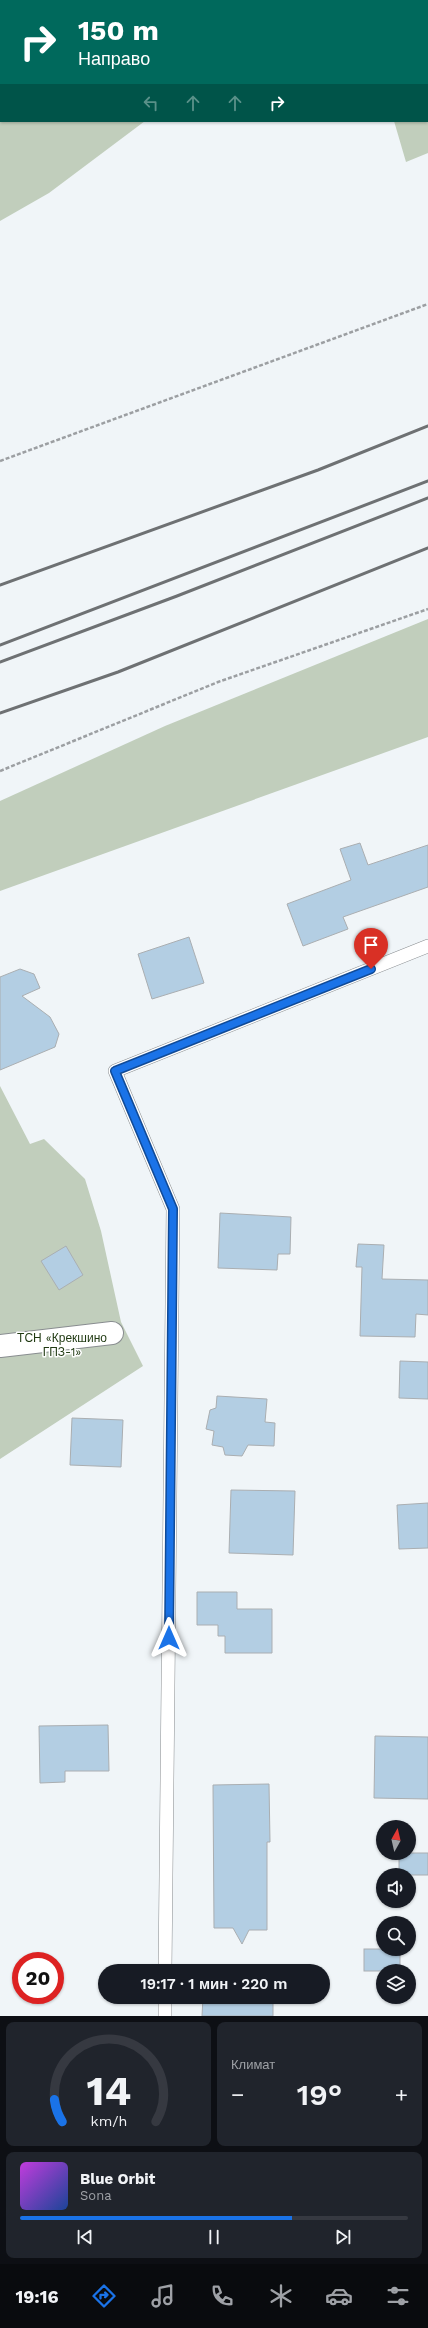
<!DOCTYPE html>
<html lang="ru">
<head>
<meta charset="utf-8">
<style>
	body { margin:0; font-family:"Work Sans",sans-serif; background:#20242c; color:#f1f3f6; height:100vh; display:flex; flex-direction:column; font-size:15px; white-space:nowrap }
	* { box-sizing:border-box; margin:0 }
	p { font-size:13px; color:#9ea1a6 }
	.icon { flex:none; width:22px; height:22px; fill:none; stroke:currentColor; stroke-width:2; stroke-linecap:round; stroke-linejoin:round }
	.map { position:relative; height:2016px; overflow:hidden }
	.side { display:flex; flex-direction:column; gap:6px; padding:6px; background:#0d0f14; flex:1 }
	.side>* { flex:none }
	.banner { position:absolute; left:0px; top:0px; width:428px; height:122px; box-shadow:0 1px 3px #0004; background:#00695c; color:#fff; overflow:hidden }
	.needle { width:26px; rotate:8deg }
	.controls { position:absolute; left:376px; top:1820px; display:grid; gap:8px }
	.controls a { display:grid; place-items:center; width:40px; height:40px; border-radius:50%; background:#171b24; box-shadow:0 1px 3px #0004; font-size:20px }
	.speed { position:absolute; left:12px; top:1952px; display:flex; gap:8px; font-size:20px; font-weight:700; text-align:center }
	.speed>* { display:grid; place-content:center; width:52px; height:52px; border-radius:50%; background:#171b24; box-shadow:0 1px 3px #0004; line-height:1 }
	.speed .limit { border:6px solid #d22; background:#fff; color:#111 }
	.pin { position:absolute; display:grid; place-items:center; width:34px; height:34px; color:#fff; margin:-41px -17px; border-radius:50% 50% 50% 0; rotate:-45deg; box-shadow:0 0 4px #0007 }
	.pin .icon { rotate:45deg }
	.me { position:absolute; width:44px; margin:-22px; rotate:0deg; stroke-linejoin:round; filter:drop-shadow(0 0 3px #0008) }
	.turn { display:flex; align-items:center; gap:14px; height:84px; padding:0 12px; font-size:18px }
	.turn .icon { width:52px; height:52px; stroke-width:2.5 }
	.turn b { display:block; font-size:28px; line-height:34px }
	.lanes { display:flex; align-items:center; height:38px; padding:0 12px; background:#0003; justify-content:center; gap:20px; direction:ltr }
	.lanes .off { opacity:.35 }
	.big { font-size:30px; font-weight:600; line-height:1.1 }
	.side .widget { flex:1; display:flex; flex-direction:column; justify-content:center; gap:6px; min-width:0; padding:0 14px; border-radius:8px; background:#20242c }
	.side .dial { align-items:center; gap:0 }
	.dial svg { height:104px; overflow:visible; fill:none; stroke:#363941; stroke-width:7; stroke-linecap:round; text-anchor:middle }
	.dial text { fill:#f1f3f6; stroke:none }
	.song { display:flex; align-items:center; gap:12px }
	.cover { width:48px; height:48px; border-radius:6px; background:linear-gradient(135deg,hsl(290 70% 55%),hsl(220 70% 35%)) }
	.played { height:4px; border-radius:2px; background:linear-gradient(90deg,#1a73e8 70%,#363941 70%) }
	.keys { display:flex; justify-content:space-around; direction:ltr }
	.heat { display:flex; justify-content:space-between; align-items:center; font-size:22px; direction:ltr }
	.side .tiles { flex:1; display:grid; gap:6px; grid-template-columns:1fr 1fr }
	.widget:last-child { grid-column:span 2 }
	.trip { position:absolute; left:98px; top:1964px; width:232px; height:40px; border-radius:20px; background:#171b24; box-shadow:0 1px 3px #0004; font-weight:600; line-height:40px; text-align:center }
	.dock { display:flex; height:64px; justify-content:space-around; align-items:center; background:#090b0e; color:#9ea1a6 }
	.dock .icon { width:28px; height:28px }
	.dock .active { color:#1a73e8 }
	.dock b { font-size:18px; color:#f1f3f6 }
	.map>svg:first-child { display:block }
	.green { fill:#c1cebc }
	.building { fill:#b3cee3; stroke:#aaaeb1 }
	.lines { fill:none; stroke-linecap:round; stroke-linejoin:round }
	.service-casing { stroke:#898d90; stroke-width:14 }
	.minor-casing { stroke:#898d90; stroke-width:24 }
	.path { stroke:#9c9fa2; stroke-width:2.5; stroke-dasharray:4 2; stroke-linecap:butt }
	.service { stroke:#fff; stroke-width:13 }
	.minor { stroke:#fff; stroke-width:22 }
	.rail { stroke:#6e7173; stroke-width:3 }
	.route-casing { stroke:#114b97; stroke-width:10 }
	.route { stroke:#1a73e8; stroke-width:7 }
	.labels { text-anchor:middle; stroke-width:3; stroke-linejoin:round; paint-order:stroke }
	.park-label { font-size:12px; fill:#1f3911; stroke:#fff }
</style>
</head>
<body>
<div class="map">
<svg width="428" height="2016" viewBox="0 0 428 2016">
	<rect width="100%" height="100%" fill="#f0f5f8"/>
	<!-- green -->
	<g class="green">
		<path d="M0 0H294L1 1V121H145L49 193 0 221Z"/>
		<path d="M358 0H428V153L406 162 394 121H427V1Z"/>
		<path d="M428 619V737L0 891V801L165 726Z"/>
		<path d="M0 1086 30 1144 44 1139 85 1179 101 1231 121 1322 143 1366 0 1459Z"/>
	</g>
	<!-- building -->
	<g class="building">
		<path d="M360 843 368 865 428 845V887L343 917 348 929 303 946 287 904 351 880 340 849Z"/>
		<path d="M189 937 204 983 152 999 138 954Z"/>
		<path d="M20 969 34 974 40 988 22 996 50 1017 59 1034 55 1047 0 1070V977Z"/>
		<path d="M220 1213 291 1217 290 1254H278L277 1270 218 1268Z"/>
		<path d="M358 1244 384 1245 382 1279 428 1280V1315L416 1314 415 1337 360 1336 362 1267H356Z"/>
		<path d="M66 1246 83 1275 59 1290 41 1261Z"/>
		<path d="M400 1361 428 1362V1399L399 1398Z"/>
		<path d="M217 1396 267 1399 265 1422 275 1423 274 1446 248 1445 242 1456 225 1455 223 1447 212 1445 214 1431 206 1429 210 1410 216 1408Z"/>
		<path d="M72 1418 123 1420 121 1467 70 1465Z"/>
		<path d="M231 1490 295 1491 293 1555 229 1553Z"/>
		<path d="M428 1503V1548L399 1549 397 1505Z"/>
		<path d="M197 1592H237V1609H272V1653H225V1636H218V1625H197Z"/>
		<path d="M108 1725 109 1771H65V1782L40 1783 39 1726Z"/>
		<path d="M375 1736 428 1737V1799L374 1798Z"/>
		<path d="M269 1784 270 1842H267V1930H249L242 1944 233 1928H214L213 1785Z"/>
		<rect x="399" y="1853" width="29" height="22"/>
		<rect x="364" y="1949" width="36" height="22"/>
		<path d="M203 1997H273V2016H202Z"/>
	</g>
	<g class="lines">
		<!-- service casing -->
		<g class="service-casing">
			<g id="service">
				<path d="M165 1971 173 1209 115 1071 428 946"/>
				<path d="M165 2016V1997"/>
			</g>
		</g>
		<!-- minor casing -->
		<g class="minor-casing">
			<path id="minor" d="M0 1346 112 1333"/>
		</g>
		<!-- path -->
		<g class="path">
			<path d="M0 461 428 304"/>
			<path d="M0 771 218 682 428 609"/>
		</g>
		<!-- service -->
		<use href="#service" class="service"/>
		<!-- minor -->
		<use href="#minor" class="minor"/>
		<!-- rail -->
		<g class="rail">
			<path d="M0 585 318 470 428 426"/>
			<path d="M0 645 428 481"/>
			<path d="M0 662 177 596 428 498"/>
			<path d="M0 713 118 672 428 548"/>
		</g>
	</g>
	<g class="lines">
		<!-- route casing -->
		<g class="route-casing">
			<path id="route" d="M169 1638 173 1209 115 1071 371 969"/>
		</g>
		<!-- route -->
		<use href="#route" class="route"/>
	</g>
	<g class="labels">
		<!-- park labels -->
		<g class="park-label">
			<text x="62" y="1342">ТСН «Крекшино<tspan x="62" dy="14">ГПЗ-1»</tspan></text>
		</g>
	</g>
</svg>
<div class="controls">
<a><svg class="needle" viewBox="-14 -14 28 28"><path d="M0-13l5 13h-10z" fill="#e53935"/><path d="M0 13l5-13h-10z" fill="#9ea1a6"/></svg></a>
<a><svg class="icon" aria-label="sound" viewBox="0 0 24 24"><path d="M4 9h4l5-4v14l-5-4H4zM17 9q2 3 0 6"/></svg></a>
<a><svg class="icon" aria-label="search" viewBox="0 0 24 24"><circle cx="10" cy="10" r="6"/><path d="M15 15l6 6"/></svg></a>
<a><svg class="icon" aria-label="layers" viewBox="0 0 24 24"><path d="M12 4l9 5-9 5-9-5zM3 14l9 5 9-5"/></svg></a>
</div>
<div class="speed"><div class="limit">20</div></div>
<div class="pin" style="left:371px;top:969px;background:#d93025"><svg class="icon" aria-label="arrive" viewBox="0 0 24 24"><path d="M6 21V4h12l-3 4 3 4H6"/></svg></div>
<svg class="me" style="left:169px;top:1638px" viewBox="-20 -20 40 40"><path d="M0-17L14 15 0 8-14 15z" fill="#1a73e8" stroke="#fff" stroke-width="4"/></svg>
<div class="trip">19:17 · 1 мин · 220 m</div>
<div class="banner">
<div class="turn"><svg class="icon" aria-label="right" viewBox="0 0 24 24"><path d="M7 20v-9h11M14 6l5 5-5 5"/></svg><div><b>150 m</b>Направо</div></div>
<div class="lanes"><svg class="icon off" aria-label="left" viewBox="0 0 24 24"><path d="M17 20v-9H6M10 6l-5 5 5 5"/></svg><svg class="icon off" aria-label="ahead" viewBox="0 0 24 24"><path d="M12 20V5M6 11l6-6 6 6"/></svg><svg class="icon off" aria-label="ahead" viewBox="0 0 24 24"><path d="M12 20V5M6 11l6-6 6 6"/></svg><svg class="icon" aria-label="right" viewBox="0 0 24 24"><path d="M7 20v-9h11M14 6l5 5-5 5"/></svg></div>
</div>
</div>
<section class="side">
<div class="tiles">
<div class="widget dial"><svg viewBox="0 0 100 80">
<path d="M14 69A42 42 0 1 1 86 69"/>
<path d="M14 69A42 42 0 0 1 8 52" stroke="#1a73e8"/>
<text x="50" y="56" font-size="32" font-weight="700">14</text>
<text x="50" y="72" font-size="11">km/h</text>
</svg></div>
<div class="widget"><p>Климат</p>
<div class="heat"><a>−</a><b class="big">19°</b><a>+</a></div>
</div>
<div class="widget">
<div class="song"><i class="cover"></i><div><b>Blue Orbit</b><p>Sona</p></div></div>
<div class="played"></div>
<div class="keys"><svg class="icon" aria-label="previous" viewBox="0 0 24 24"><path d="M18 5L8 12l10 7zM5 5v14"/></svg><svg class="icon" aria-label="pause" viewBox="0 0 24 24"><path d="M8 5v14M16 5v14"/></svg><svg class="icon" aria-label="next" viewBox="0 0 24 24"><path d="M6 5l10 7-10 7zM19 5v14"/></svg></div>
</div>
</div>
</section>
<nav class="dock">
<b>19:16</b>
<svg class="icon active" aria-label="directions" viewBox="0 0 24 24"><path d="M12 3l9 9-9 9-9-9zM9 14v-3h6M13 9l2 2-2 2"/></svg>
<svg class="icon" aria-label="music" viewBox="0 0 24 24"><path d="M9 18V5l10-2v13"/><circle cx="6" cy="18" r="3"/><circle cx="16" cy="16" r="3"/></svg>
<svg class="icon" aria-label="phone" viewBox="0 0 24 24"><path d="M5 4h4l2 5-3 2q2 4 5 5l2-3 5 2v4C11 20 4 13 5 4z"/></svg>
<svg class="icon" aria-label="climate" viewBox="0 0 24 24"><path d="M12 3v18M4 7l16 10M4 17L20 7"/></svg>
<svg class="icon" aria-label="car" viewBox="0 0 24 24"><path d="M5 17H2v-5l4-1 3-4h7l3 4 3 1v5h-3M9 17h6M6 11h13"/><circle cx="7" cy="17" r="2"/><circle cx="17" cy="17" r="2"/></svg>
<svg class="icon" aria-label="filters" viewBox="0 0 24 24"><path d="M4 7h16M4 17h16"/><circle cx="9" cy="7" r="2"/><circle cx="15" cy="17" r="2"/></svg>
</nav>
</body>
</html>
